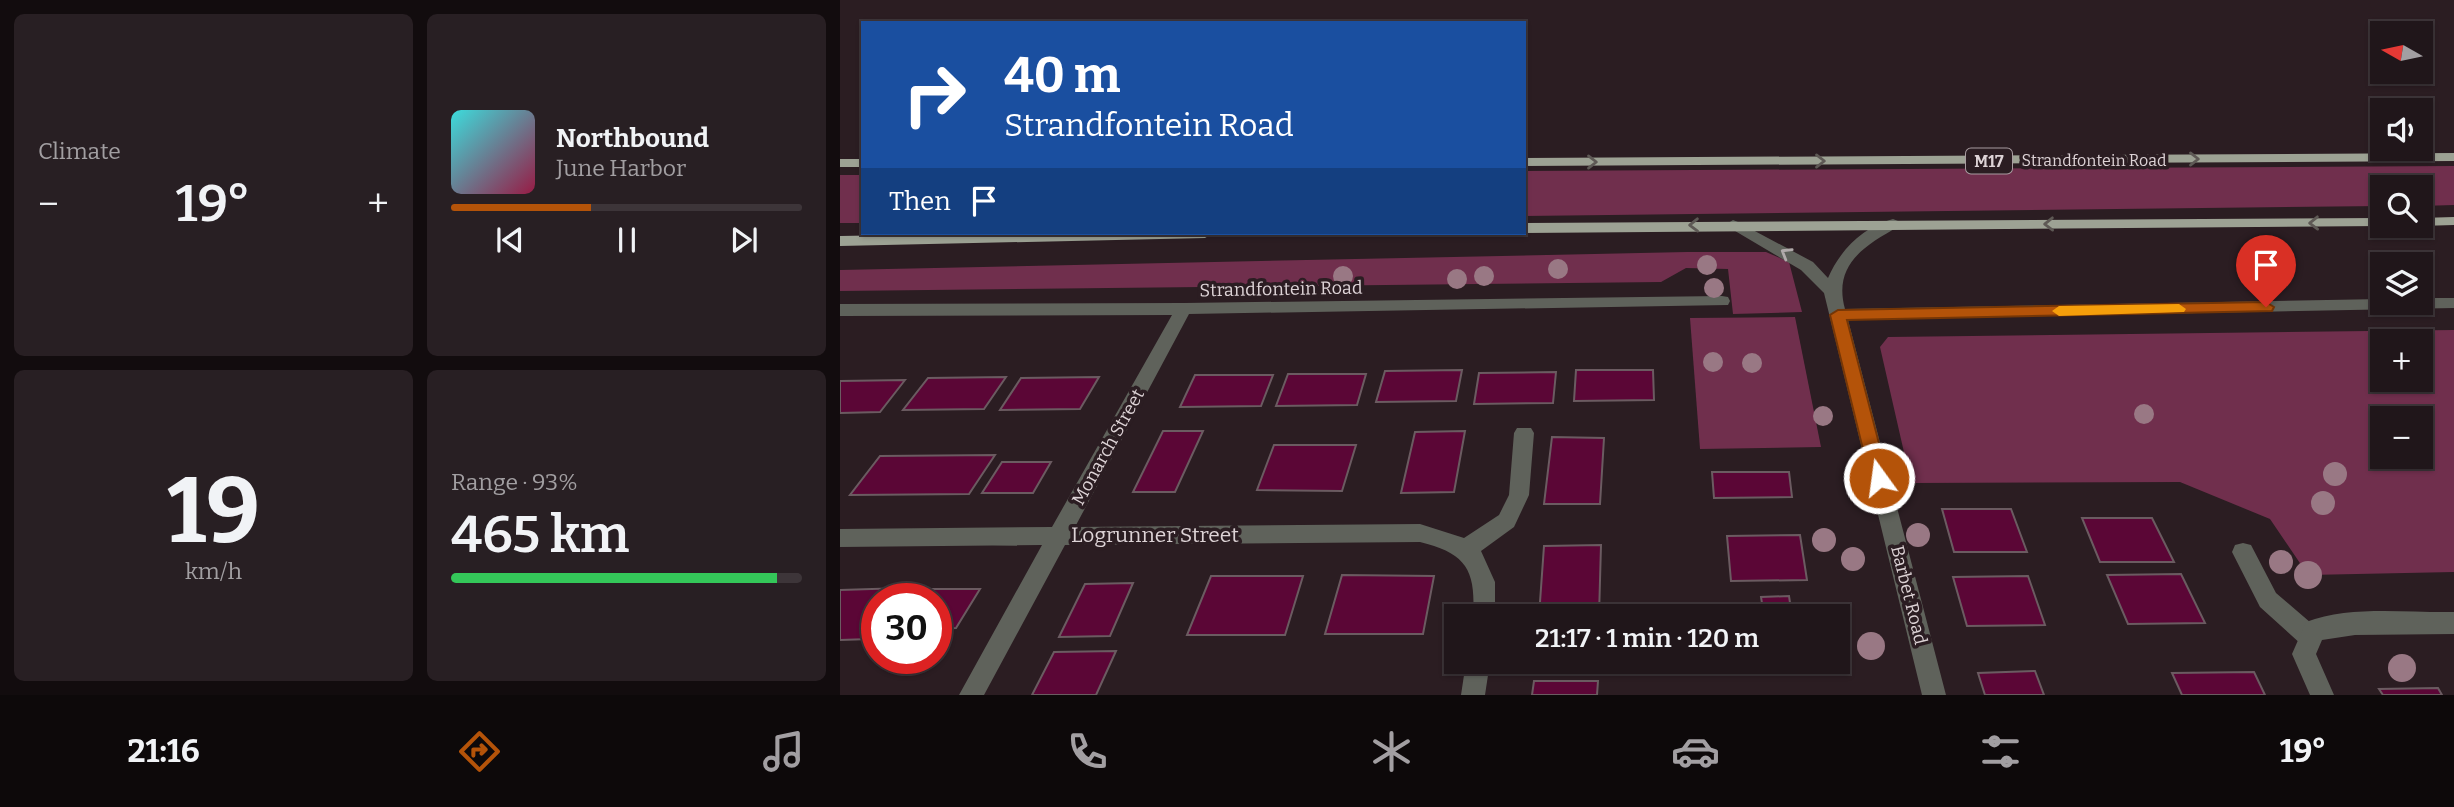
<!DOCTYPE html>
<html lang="en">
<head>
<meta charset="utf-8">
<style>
	body { margin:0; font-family:Bitter,serif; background:#281f23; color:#f1f3f6; height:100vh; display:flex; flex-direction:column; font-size:26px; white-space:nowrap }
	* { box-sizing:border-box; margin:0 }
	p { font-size:23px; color:#a29fa2 }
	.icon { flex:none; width:38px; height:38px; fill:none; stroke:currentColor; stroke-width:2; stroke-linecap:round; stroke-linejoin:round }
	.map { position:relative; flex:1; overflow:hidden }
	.sheet { display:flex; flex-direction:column; gap:14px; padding:14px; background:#120c0e; width:840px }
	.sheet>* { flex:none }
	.hud { position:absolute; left:21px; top:21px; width:665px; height:214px; border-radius:0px; box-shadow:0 2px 5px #0004,0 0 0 2px #3d3539; background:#1a4fa0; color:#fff; overflow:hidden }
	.needle { width:46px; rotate:279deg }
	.buttons { position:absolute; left:1530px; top:21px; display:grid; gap:14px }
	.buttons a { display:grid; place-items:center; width:63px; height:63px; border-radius:0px; background:#20161a; box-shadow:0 2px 5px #0004,0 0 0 2px #3d3539; font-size:35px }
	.speed { position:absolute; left:21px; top:583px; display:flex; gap:14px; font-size:35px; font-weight:700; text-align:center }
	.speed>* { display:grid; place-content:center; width:91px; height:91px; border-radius:50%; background:#20161a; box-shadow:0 2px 5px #0004,0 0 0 2px #3d3539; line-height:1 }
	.speed .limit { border:10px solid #d22; background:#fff; color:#111 }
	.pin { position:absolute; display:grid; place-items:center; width:60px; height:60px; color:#fff; margin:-72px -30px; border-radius:50% 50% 50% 0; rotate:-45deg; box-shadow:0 0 7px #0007 }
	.pin .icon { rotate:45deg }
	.me { position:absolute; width:77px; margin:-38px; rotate:346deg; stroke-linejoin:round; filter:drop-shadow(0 0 5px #0008) }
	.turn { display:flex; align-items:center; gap:24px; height:147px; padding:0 28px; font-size:32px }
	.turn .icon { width:91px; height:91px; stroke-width:2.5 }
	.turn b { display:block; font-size:49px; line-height:60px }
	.then { display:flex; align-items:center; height:66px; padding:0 28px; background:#0003; gap:14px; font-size:26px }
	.big { font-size:52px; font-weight:600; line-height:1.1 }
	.sheet .tile { flex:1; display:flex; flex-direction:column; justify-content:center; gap:10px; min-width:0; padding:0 24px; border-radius:10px; background:#281f23 }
	.sheet .dial { align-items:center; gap:0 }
	.dial b { font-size:91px; line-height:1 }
	.song { display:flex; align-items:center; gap:21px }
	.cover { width:84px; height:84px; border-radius:10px; background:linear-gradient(135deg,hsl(180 70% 55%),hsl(340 70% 35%)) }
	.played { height:7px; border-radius:4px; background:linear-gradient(90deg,#b45309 40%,#3d3539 40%) }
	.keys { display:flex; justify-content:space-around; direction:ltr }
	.heat { display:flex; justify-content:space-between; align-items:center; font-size:38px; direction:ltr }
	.charge { height:10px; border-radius:5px; background:linear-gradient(90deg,#34c759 93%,#3d3539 0) }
	.sheet .tiles { flex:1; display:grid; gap:14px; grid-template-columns:repeat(2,1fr) }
	.trip { position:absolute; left:604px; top:604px; width:406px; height:70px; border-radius:0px; background:#20161a; box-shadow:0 2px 5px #0004,0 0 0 2px #3d3539; font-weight:600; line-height:70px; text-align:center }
	.tabs { display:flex; height:112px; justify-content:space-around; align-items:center; background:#0d090a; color:#a29fa2 }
	.tabs .icon { width:49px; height:49px }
	.tabs .on { color:#b45309 }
	.tabs b { font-size:32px; color:#f1f3f6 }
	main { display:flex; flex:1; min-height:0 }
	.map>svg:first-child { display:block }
	.green { fill:#702f4d; fill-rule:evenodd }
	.building { fill:#5b0636; stroke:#6b5b61; stroke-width:2 }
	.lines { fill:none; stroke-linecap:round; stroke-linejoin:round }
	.service { fill:#5f625b; fill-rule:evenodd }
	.minor { fill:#5f625b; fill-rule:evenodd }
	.primary { fill:#9da294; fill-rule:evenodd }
	.tree { fill:#997884 }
	.oneway { stroke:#5e5955 }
	.oneway2 { stroke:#b1abab }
	.route { fill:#b45309; stroke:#753606; stroke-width:2 }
	.slow { fill:#f59e0b }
	.labels { text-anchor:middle; stroke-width:7; stroke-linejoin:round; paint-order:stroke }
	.far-street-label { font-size:16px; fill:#ddd3d6; stroke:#2b1d22 }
	.shield { fill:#2b1d22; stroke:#a89ca0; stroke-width:2 }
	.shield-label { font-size:16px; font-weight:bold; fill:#ddd3d6 }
	.street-label { font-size:18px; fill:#ddd3d6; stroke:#2b1d22 }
	.near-street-label { font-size:21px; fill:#ddd3d6; stroke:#2b1d22 }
</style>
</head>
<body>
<main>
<section class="sheet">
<div class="tiles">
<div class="tile"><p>Climate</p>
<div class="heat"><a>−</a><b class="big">19°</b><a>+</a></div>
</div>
<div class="tile">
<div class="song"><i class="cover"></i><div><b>Northbound</b><p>June Harbor</p></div></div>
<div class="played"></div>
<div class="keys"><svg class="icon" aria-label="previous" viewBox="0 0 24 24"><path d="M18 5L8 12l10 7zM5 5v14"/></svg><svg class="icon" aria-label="pause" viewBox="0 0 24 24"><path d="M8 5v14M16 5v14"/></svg><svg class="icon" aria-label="next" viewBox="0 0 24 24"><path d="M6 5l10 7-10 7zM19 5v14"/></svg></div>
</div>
<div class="tile dial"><b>19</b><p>km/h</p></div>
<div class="tile"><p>Range · 93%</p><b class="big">465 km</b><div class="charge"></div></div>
</div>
</section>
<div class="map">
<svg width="1614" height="695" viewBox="0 0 1614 695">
	<rect width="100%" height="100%" fill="#2b1d22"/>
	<!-- green -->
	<g class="green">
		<path d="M1614 166V205L1580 206V187H1542V206L684 216V171Z"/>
		<rect x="0" y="175" width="23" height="48"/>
		<path d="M847 252H926L949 262 962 312 893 314 888 269 846 268 821 282 0 291V270Z"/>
		<path d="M955 317 981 447 860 449 850 318Z"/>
		<path d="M1614 330V572L1468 575 1430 519 1340 482 1071 483 1040 347 1048 337ZM1580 341V380H1542V341ZM1580 418V457H1542V418Z"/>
	</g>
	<!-- building -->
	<g class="building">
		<path d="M622 370 616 401 536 402 545 371Z"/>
		<path d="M736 370H813L814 400 734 401Z"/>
		<path d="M716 372 713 403 634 404 639 373Z"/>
		<path d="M448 374H526L517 405 436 406Z"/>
		<path d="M355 375H433L421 406 340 407Z"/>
		<path d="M166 377 144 409 63 410 88 378Z"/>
		<path d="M259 377 240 409 160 410 181 378Z"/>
		<path d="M65 380 40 412 0 413V381Z"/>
		<path d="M323 431H363L335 492H293Z"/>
		<path d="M625 431 614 492 561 493 575 432Z"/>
		<path d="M712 437 764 438 760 504H704Z"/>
		<path d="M434 445H516L502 491 417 490Z"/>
		<path d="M155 455 129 494 10 495 40 456Z"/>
		<path d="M162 462H211L193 493H142Z"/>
		<path d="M872 472H949L952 497 874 498Z"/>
		<path d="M1102 509H1171L1187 552H1114Z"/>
		<path d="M1242 518H1312L1334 562H1260Z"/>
		<path d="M960 535 967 580 891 581 887 536Z"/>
		<path d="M761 545 759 616H699L704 546Z"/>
		<path d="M1341 574 1365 623 1288 624 1267 575Z"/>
		<path d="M502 575 594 576 583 634H485Z"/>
		<path d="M371 576H463L445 635H347Z"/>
		<path d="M1188 576 1205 625 1127 626 1113 577Z"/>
		<path d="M293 583 270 636 219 637 245 584Z"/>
		<path d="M63 588 56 598H37V629L30 639 0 640V590Z"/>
		<path d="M83 589H140L116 628 96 629V598H78Z"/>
		<path d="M949 596 952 616H924L921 597Z"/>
		<path d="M276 651 256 695H192L214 652Z"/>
		<path d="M930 662H959L961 674 932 675Z"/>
		<path d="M1195 671 1204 695H1145L1138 673Z"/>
		<path d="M1414 672 1425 695H1342L1332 673Z"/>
		<path d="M694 681H758L757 695H692Z"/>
		<path d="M1598 688 1602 695H1543L1539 689Z"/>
	</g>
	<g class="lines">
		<!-- service -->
		<path class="service" d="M1403 543 1411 545 1436 593 1478 629 1482 637 1478 645 1470 648 1462 645 1420 607 1392 552 1395 545Z"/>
		<!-- minor -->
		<g class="minor">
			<path d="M1053 219 1058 221 1061 224 1058 227C1023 246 993 266 1005 309L1542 299V303H1580V298H1614V308L1008 320 1106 695H1082L984 293 961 270 885 225 893 220 898 222 973 262 988 278C1000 250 1023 227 1053 219Z"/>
			<path d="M882 296 888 297 890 301 888 305 349 314 235 527 580 524 624 538 659 515 669 495 674 433 677 428H691L694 433 689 495 674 527 641 551 655 582V616H633C636 570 626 553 580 542L225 545 144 695H119L202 545 0 547V529L212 527 332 315 0 316V304L344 303Z"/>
			<path d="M1614 612V634L1515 635 1482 640 1476 654 1494 695H1470L1452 654 1466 622C1510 605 1567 613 1614 612Z"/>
			<path d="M626 662H650L645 695H621Z"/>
		</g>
		<!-- primary -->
		<g class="primary">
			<path d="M1614 153V161L684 166V158Z"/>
			<rect x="0" y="159" width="23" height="8"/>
			<path d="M1614 217V225L1580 226H1577H1580V218Z"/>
			<path d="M1542 218V226H1545H1542L684 233V223Z"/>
			<path d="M165 233H373L365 238 0 246V236Z"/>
		</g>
	</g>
	<!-- trees -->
	<g class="tree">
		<circle cx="867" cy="265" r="10"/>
		<circle cx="718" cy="269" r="10"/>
		<circle cx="503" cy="276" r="10"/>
		<circle cx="644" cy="276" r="10"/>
		<circle cx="617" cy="279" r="10"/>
		<circle cx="874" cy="288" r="10"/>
		<circle cx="873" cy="362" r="10"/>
		<circle cx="912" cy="363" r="10"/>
		<circle cx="1304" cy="414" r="10"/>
		<circle cx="983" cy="416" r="10"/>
		<circle cx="1495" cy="474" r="12"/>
		<circle cx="1483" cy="503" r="12"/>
		<circle cx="1078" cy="535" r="12"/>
		<circle cx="984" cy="540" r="12"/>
		<circle cx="1013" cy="559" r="12"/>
		<circle cx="1441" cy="562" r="12"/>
		<circle cx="1468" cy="575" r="14"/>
		<circle cx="1031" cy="646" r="14"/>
		<circle cx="1562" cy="668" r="14"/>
	</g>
	<!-- one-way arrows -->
	<defs><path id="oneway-chevron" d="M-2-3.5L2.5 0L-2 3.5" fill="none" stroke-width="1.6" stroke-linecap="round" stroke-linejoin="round" transform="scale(1.75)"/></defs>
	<g class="oneway">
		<use href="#oneway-chevron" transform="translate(1354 159)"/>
		<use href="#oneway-chevron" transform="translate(980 161)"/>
		<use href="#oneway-chevron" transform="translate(752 162)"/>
		<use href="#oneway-chevron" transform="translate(1474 223) rotate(179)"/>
		<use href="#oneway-chevron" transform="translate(1209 224) rotate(179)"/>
		<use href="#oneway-chevron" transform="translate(854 225) rotate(179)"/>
	</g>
	<use class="oneway2" href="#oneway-chevron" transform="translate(946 253) rotate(-149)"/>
	<!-- route -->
	<path class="route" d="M1426 302 1434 307 1432 311 1007 320 1048 478 1039 485 1030 478 990 315 998 310Z"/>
	<!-- slow -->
	<path class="slow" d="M1339 304 1346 309 1344 312 1219 316 1212 311 1219 306Z"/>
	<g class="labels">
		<!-- far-street labels -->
		<g class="far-street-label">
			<text x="1254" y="166">Strandfontein Road</text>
		</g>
		<!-- shield labels -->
		<rect class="shield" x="1126" y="148.5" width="46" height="25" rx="5"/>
		<g class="shield-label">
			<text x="1149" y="167">M17</text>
		</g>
		<!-- street labels -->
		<g class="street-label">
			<text transform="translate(441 289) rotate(-1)" y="6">Strandfontein Road</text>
			<text transform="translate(268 447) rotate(-61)" y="6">Monarch Street</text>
			<text transform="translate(1069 595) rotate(76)" y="6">Barbet Road</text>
		</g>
		<!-- near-street labels -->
		<g class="near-street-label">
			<text x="315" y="542">Logrunner Street</text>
		</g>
	</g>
</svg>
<div class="buttons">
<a><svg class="needle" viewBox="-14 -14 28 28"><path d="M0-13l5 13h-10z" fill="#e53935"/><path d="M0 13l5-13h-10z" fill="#a29fa2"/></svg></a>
<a><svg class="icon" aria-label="sound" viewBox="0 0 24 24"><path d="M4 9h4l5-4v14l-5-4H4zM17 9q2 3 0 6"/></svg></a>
<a><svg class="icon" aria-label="search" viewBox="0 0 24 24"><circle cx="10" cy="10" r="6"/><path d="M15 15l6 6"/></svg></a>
<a><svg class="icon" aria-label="layers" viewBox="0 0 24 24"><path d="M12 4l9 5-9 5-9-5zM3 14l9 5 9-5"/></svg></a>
<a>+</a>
<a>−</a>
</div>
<div class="speed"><div class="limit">30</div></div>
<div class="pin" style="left:1426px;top:307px;background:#d93025"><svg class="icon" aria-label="arrive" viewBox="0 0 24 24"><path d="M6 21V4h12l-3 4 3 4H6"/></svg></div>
<svg class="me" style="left:1039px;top:478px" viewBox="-20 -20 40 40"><circle r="17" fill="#b45309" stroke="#fff" stroke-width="3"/><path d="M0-11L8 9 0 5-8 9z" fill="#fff"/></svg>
<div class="trip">21:17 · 1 min · 120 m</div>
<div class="hud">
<div class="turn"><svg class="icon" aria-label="right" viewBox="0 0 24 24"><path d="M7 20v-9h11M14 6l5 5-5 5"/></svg><div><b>40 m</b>Strandfontein Road</div></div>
<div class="then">Then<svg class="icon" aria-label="arrive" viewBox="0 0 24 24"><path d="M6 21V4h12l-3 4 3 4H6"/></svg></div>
</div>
</div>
</main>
<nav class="tabs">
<b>21:16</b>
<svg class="icon on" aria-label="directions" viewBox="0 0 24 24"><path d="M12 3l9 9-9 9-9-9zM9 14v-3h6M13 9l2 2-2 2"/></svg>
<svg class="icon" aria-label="music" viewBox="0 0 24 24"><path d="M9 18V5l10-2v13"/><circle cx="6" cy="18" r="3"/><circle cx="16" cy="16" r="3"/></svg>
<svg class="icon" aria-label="phone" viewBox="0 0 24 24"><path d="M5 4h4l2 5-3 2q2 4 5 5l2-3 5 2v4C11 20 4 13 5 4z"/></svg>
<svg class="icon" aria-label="climate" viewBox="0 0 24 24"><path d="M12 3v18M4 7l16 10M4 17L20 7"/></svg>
<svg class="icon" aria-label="car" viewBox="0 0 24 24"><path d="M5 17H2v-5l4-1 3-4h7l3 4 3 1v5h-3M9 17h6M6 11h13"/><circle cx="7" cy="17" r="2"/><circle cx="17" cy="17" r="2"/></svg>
<svg class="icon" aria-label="filters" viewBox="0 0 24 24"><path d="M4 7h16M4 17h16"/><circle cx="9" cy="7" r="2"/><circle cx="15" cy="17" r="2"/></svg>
<b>19°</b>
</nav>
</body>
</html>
